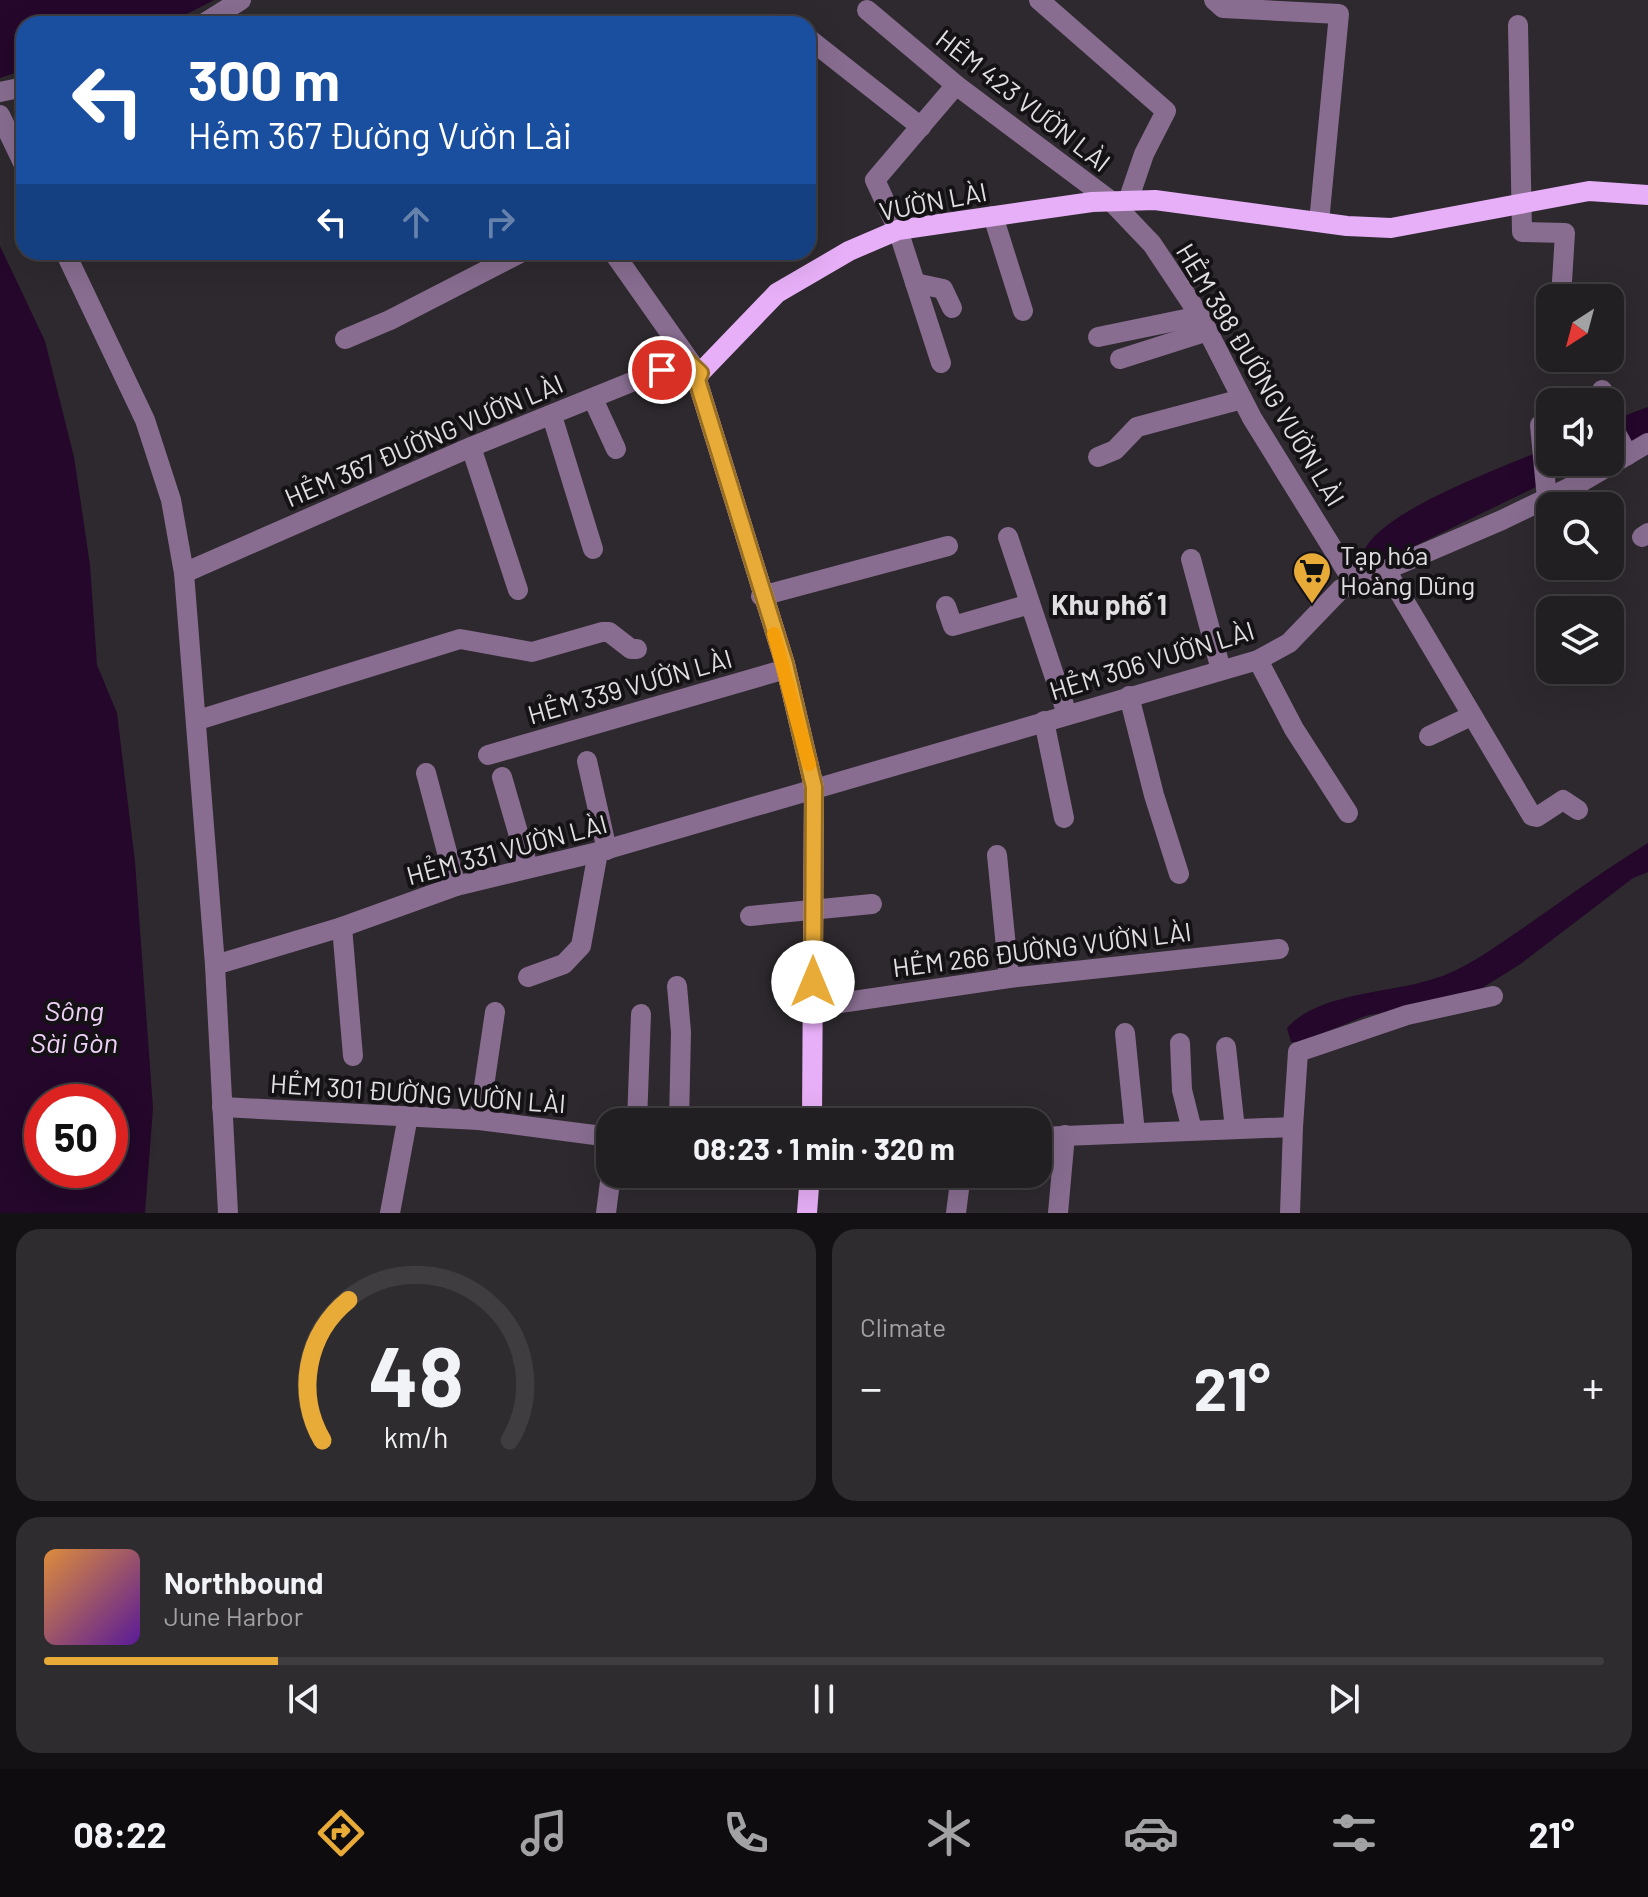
<!DOCTYPE html>
<html lang="en">
<head>
<meta charset="utf-8">
<style>
	body { margin:0; font-family:Barlow,sans-serif; background:#2e2c2f; color:#f1f3f6; height:100vh; display:flex; flex-direction:column; font-size:30px; white-space:nowrap }
	* { box-sizing:border-box; margin:0 }
	p { font-size:26px; color:#a2a2a5 }
	.icon { flex:none; width:44px; height:44px; fill:none; stroke:currentColor; stroke-width:2; stroke-linecap:round; stroke-linejoin:round }
	.map { position:relative; height:1213px; overflow:hidden }
	.sheet { display:flex; flex-direction:column; gap:16px; padding:16px; background:#131113; flex:1 }
	.sheet>* { flex:none }
	.top-card { position:absolute; left:16px; top:16px; width:800px; height:244px; border-radius:24px; box-shadow:0 8px 32px #0002,0 0 0 2px #3f3d40; background:#1a4fa0; color:#fff; overflow:hidden }
	.needle { width:52px; rotate:216deg }
	.tools { position:absolute; left:1536px; top:284px; display:grid; gap:16px }
	.tools a { display:grid; place-items:center; width:88px; height:88px; border-radius:16px; background:#221f22; box-shadow:0 8px 32px #0002,0 0 0 2px #3f3d40; font-size:40px }
	.speed { position:absolute; left:24px; top:1084px; display:flex; gap:16px; font-size:40px; font-weight:700; text-align:center }
	.speed>* { display:grid; place-content:center; width:104px; height:104px; border-radius:50%; background:#221f22; box-shadow:0 8px 32px #0002,0 0 0 2px #3f3d40; line-height:1 }
	.speed .limit { border:12px solid #d22; background:#fff; color:#111 }
	.pin { position:absolute; display:grid; place-items:center; width:68px; height:68px; color:#fff; margin:-34px; border:4px solid #fff; border-radius:50%; box-shadow:0 2px 8px #0007 }
	.me { position:absolute; width:88px; margin:-44px; rotate:0deg; stroke-linejoin:round; filter:drop-shadow(0 0 6px #0008) }
	.turn { display:flex; align-items:center; gap:28px; height:168px; padding:0 40px; font-size:36px }
	.turn .icon { width:104px; height:104px; stroke-width:2.5 }
	.turn b { display:block; font-size:56px; line-height:68px }
	.lanes { display:flex; align-items:center; height:76px; padding:0 40px; background:#0003; justify-content:center; gap:40px; direction:ltr }
	.lanes .off { opacity:.35 }
	.big { font-size:60px; font-weight:700; line-height:1.1 }
	.sheet .tile { flex:1; display:flex; flex-direction:column; justify-content:center; gap:12px; min-width:0; padding:0 28px; border-radius:24px; background:#2e2c2f }
	.sheet .dial { align-items:center; gap:0 }
	.dial svg { height:208px; overflow:visible; fill:none; stroke:#3f3d40; stroke-width:7; stroke-linecap:round; text-anchor:middle }
	.dial text { fill:#f1f3f6; stroke:none }
	.song { display:flex; align-items:center; gap:24px }
	.cover { width:96px; height:96px; border-radius:12px; background:linear-gradient(135deg,hsl(30 70% 55%),hsl(270 70% 35%)) }
	.played { height:8px; border-radius:4px; background:linear-gradient(90deg,#e8ab37 15%,#3f3d40 15%) }
	.keys { display:flex; justify-content:space-around; direction:ltr }
	.heat { display:flex; justify-content:space-between; align-items:center; font-size:44px; direction:ltr }
	.sheet .tiles { flex:1; display:grid; gap:16px; grid-template-columns:1fr 1fr }
	.tile:last-child { grid-column:span 2 }
	.trip { position:absolute; left:596px; top:1108px; width:456px; height:80px; border-radius:24px; background:#221f22; box-shadow:0 8px 32px #0002,0 0 0 2px #3f3d40; font-weight:700; line-height:80px; text-align:center }
	.tab-bar { display:flex; height:128px; justify-content:space-around; align-items:center; background:#0e0c0e; color:#a2a2a5 }
	.tab-bar .icon { width:56px; height:56px }
	.tab-bar .active { color:#e8ab37 }
	.tab-bar b { font-size:36px; color:#f1f3f6 }
	.map>svg:first-child { display:block }
	.water { fill:#24072b; fill-rule:evenodd }
	.lines { fill:none; stroke-linecap:round; stroke-linejoin:round }
	.minor { stroke:#886d90; stroke-width:20 }
	.major { stroke:#e7aff7; stroke-width:20 }
	.route-casing { stroke:#976f24; stroke-width:20 }
	.route { stroke:#e8ab37; stroke-width:14 }
	.slow { stroke:#f59e0b; stroke-width:14 }
	.labels { text-anchor:middle; stroke-width:8; stroke-linejoin:round; paint-order:stroke }
	.street-label { font-size:26px; fill:#e2dfe3; stroke:#141214 }
	.poi-label { font-size:26px; fill:#e2dfe3; stroke:#141214; text-anchor:start }
	.neighbourhood-label { font-size:28px; font-weight:bold; fill:#e2dfe3; stroke:#141214 }
	.water-label { font-size:28px; font-style:italic; fill:#f0d1f9; stroke:#141214 }
</style>
</head>
<body>
<div class="map">
<svg width="1648" height="1213" viewBox="0 0 1648 1213">
	<rect width="100%" height="100%" fill="#2d292e"/>
	<!-- water -->
	<g class="water">
		<path d="M0 0H214L168 24H24V70L0 78Z"/>
		<path d="M0 246 45 341 74 457 90 565 97 665 117 713 135 862 153 1108 145 1213H0ZM110 1102V1170H42V1102Z"/>
		<path d="M1648 407V435L1610 452V421Z"/>
		<path d="M1550 447V462H1587L1382 562 1365 557 1364 551C1383 509 1506 466 1550 447Z"/>
		<path d="M1648 843V872L1633 878 1519 965 1482 988 1445 1000 1365 1016 1301 1042H1291L1287 1028C1318 993 1388 993 1430 980 1466 970 1496 946 1526 926 1566 898 1606 869 1648 843Z"/>
	</g>
	<g class="lines">
		<!-- minor -->
		<g class="minor">
			<path d="M1039 0 1166 111 1144 154 1128 201"/>
			<path d="M1214 0 1223 8 1339 14 1319 222"/>
			<path d="M867 10 956 85 1111 201 1152 244 1200 316 1252 418 1354 583"/>
			<path d="M203 24 241 0"/>
			<path d="M1518 25 1522 232 1565 233 1561 298"/>
			<path d="M808 38 921 127"/>
			<path d="M0 92 24 87"/>
			<path d="M0 115 24 165"/>
			<path d="M993 216 1023 311"/>
			<path d="M65 252 145 420 171 500 184 573 215 965 228 1213"/>
			<path d="M613 252 694 367"/>
			<path d="M915 283 943 289 952 308"/>
			<path d="M1098 337 1200 316"/>
			<path d="M345 339 390 320 522 252"/>
			<path d="M1120 359 1208 331"/>
			<path d="M941 363 898 230 875 180 956 85"/>
			<path d="M1602 390 1604 402"/>
			<path d="M593 399 616 449"/>
			<path d="M552 416 593 549"/>
			<path d="M1610 422 1628 455"/>
			<path d="M1540 425 1547 499"/>
			<path d="M471 447 518 590"/>
			<path d="M1098 457 1115 450 1137 427 1242 399"/>
			<path d="M1008 537 1067 714"/>
			<path d="M1642 537 1648 533"/>
			<path d="M1191 559 1221 670"/>
			<path d="M1386 570 1532 816 1537 817 1563 800 1578 810"/>
			<path d="M184 573 471 447 686 360"/>
			<path d="M761 596 948 546"/>
			<path d="M946 606 953 626 1030 604"/>
			<path d="M1258 660 1294 729 1348 813"/>
			<path d="M1129 696 1154 795 1179 874"/>
			<path d="M198 720 460 639 532 652 602 632H609L631 649H637"/>
			<path d="M1044 721 1064 818"/>
			<path d="M1429 736 1471 716"/>
			<path d="M488 755 786 669"/>
			<path d="M587 761 607 850"/>
			<path d="M426 773 456 886"/>
			<path d="M502 777 528 867"/>
			<path d="M997 855 1009 978"/>
			<path d="M750 916 872 904"/>
			<path d="M342 927 353 1056"/>
			<path d="M215 965 342 927 456 886 598 852 1258 660 1289 643 1341 589 1502 520 1583 481 1648 443"/>
			<path d="M528 977 564 964 581 946 598 852"/>
			<path d="M677 986 681 1032 679 1122"/>
			<path d="M813 1007 1009 978 1279 949"/>
			<path d="M1125 1033 1135 1133"/>
			<path d="M1180 1043 1182 1090 1192 1130"/>
			<path d="M1226 1047 1235 1129"/>
			<path d="M222 1107 479 1120 610 1137"/>
			<path d="M479 1120 495 1012"/>
			<path d="M637 1122 641 1014"/>
			<path d="M1293 1127 1298 1052 1407 1015 1493 996"/>
			<path d="M1038 1137 1293 1127 1290 1213"/>
			<path d="M390 1213 408 1116"/>
			<path d="M606 1213 611 1174"/>
			<path d="M956 1213 961 1174"/>
			<path d="M1058 1213 1065 1135"/>
		</g>
		<!-- major -->
		<g class="major">
			<path d="M812 1122 814 787 785 664 697 380 700 373 777 293 849 251 898 230 1092 202 1155 200 1347 226 1391 228 1589 191 1648 195"/>
			<path d="M807 1213 810 1174"/>
		</g>
	</g>
	<g class="lines">
		<!-- route casing -->
		<g class="route-casing">
			<path id="route" d="M662 370 686 360 700 373 697 380 785 664 814 787 813 982"/>
		</g>
		<!-- route -->
		<use href="#route" class="route"/>
		<!-- slow -->
		<path class="slow" d="M774 634 809 764"/>
	</g>
	<!-- icons -->
	<defs>
		<g id="supermarket-pin" transform="scale(2)"><path d="M0 17L-7.5 6A9.5 9.5 0 1 1 7.5 6Z" fill="#e8ab37" stroke="#141214"/><path d="M-6-5.5h2.5l.6 2H6L4.5 2H-2.5L-4.4-4H-6ZM-1.5 3.2a1.3 1.3 0 1 0 .1 0ZM3 3.2a1.3 1.3 0 1 0 .1 0Z" fill="#111"/></g>
	</defs>
	<g fill-rule="evenodd">
		<use href="#supermarket-pin" x="1312" y="571"/>
	</g>
	<g class="labels">
		<!-- street labels -->
		<g class="street-label">
			<text transform="translate(1023 101) rotate(38)" y="9">HẺM 423 VƯỜN LÀI</text>
			<text transform="translate(933 202) rotate(-11)" y="9">VƯỜN LÀI</text>
			<text transform="translate(1260 375) rotate(59)" y="9">HẺM 398 ĐƯỜNG VƯỜN LÀI</text>
			<text transform="translate(424 441) rotate(-23)" y="9">HẺM 367 ĐƯỜNG VƯỜN LÀI</text>
			<text transform="translate(1152 661) rotate(-17)" y="9">HẺM 306 VƯỜN LÀI</text>
			<text transform="translate(630 687) rotate(-16)" y="9">HẺM 339 VƯỜN LÀI</text>
			<text transform="translate(507 850) rotate(-15)" y="9">HẺM 331 VƯỜN LÀI</text>
			<text transform="translate(1042 950) rotate(-7)" y="9">HẺM 266 ĐƯỜNG VƯỜN LÀI</text>
			<text transform="translate(418 1094) rotate(4)" y="9">HẺM 301 ĐƯỜNG VƯỜN LÀI</text>
		</g>
		<!-- poi labels -->
		<g class="poi-label">
			<text x="1340" y="565">Tạp hóa<tspan x="1340" dy="30">Hoàng Dũng</tspan></text>
		</g>
		<!-- neighbourhood labels -->
		<g class="neighbourhood-label">
			<text x="1109" y="615">Khu phố 1</text>
		</g>
		<!-- water labels -->
		<g class="water-label">
			<text x="74" y="1021">Sông<tspan x="74" dy="32">Sài Gòn</tspan></text>
		</g>
	</g>
</svg>
<div class="tools">
<a><svg class="needle" viewBox="-14 -14 28 28"><path d="M0-13l5 13h-10z" fill="#e53935"/><path d="M0 13l5-13h-10z" fill="#a2a2a5"/></svg></a>
<a><svg class="icon" aria-label="sound" viewBox="0 0 24 24"><path d="M4 9h4l5-4v14l-5-4H4zM17 9q2 3 0 6"/></svg></a>
<a><svg class="icon" aria-label="search" viewBox="0 0 24 24"><circle cx="10" cy="10" r="6"/><path d="M15 15l6 6"/></svg></a>
<a><svg class="icon" aria-label="layers" viewBox="0 0 24 24"><path d="M12 4l9 5-9 5-9-5zM3 14l9 5 9-5"/></svg></a>
</div>
<div class="speed"><div class="limit">50</div></div>
<div class="pin" style="left:662px;top:370px;background:#d93025"><svg class="icon" aria-label="arrive" viewBox="0 0 24 24"><path d="M6 21V4h12l-3 4 3 4H6"/></svg></div>
<svg class="me" style="left:813px;top:982px" viewBox="-20 -20 40 40"><circle r="19" fill="#fff"/><path d="M0-13L10 11 0 6-10 11z" fill="#e8ab37"/></svg>
<div class="trip">08:23 · 1 min · 320 m</div>
<div class="top-card">
<div class="turn"><svg class="icon" aria-label="left" viewBox="0 0 24 24"><path d="M17 20v-9H6M10 6l-5 5 5 5"/></svg><div><b>300 m</b>Hẻm 367 Đường Vườn Lài</div></div>
<div class="lanes"><svg class="icon" aria-label="left" viewBox="0 0 24 24"><path d="M17 20v-9H6M10 6l-5 5 5 5"/></svg><svg class="icon off" aria-label="ahead" viewBox="0 0 24 24"><path d="M12 20V5M6 11l6-6 6 6"/></svg><svg class="icon off" aria-label="right" viewBox="0 0 24 24"><path d="M7 20v-9h11M14 6l5 5-5 5"/></svg></div>
</div>
</div>
<section class="sheet">
<div class="tiles">
<div class="tile dial"><svg viewBox="0 0 100 80">
<path d="M14 69A42 42 0 1 1 86 69"/>
<path d="M14 69A42 42 0 0 1 24 15" stroke="#e8ab37"/>
<text x="50" y="56" font-size="32" font-weight="700">48</text>
<text x="50" y="72" font-size="11">km/h</text>
</svg></div>
<div class="tile"><p>Climate</p>
<div class="heat"><a>−</a><b class="big">21°</b><a>+</a></div>
</div>
<div class="tile">
<div class="song"><i class="cover"></i><div><b>Northbound</b><p>June Harbor</p></div></div>
<div class="played"></div>
<div class="keys"><svg class="icon" aria-label="previous" viewBox="0 0 24 24"><path d="M18 5L8 12l10 7zM5 5v14"/></svg><svg class="icon" aria-label="pause" viewBox="0 0 24 24"><path d="M8 5v14M16 5v14"/></svg><svg class="icon" aria-label="next" viewBox="0 0 24 24"><path d="M6 5l10 7-10 7zM19 5v14"/></svg></div>
</div>
</div>
</section>
<nav class="tab-bar">
<b>08:22</b>
<svg class="icon active" aria-label="directions" viewBox="0 0 24 24"><path d="M12 3l9 9-9 9-9-9zM9 14v-3h6M13 9l2 2-2 2"/></svg>
<svg class="icon" aria-label="music" viewBox="0 0 24 24"><path d="M9 18V5l10-2v13"/><circle cx="6" cy="18" r="3"/><circle cx="16" cy="16" r="3"/></svg>
<svg class="icon" aria-label="phone" viewBox="0 0 24 24"><path d="M5 4h4l2 5-3 2q2 4 5 5l2-3 5 2v4C11 20 4 13 5 4z"/></svg>
<svg class="icon" aria-label="climate" viewBox="0 0 24 24"><path d="M12 3v18M4 7l16 10M4 17L20 7"/></svg>
<svg class="icon" aria-label="car" viewBox="0 0 24 24"><path d="M5 17H2v-5l4-1 3-4h7l3 4 3 1v5h-3M9 17h6M6 11h13"/><circle cx="7" cy="17" r="2"/><circle cx="17" cy="17" r="2"/></svg>
<svg class="icon" aria-label="filters" viewBox="0 0 24 24"><path d="M4 7h16M4 17h16"/><circle cx="9" cy="7" r="2"/><circle cx="15" cy="17" r="2"/></svg>
<b>21°</b>
</nav>
</body>
</html>
